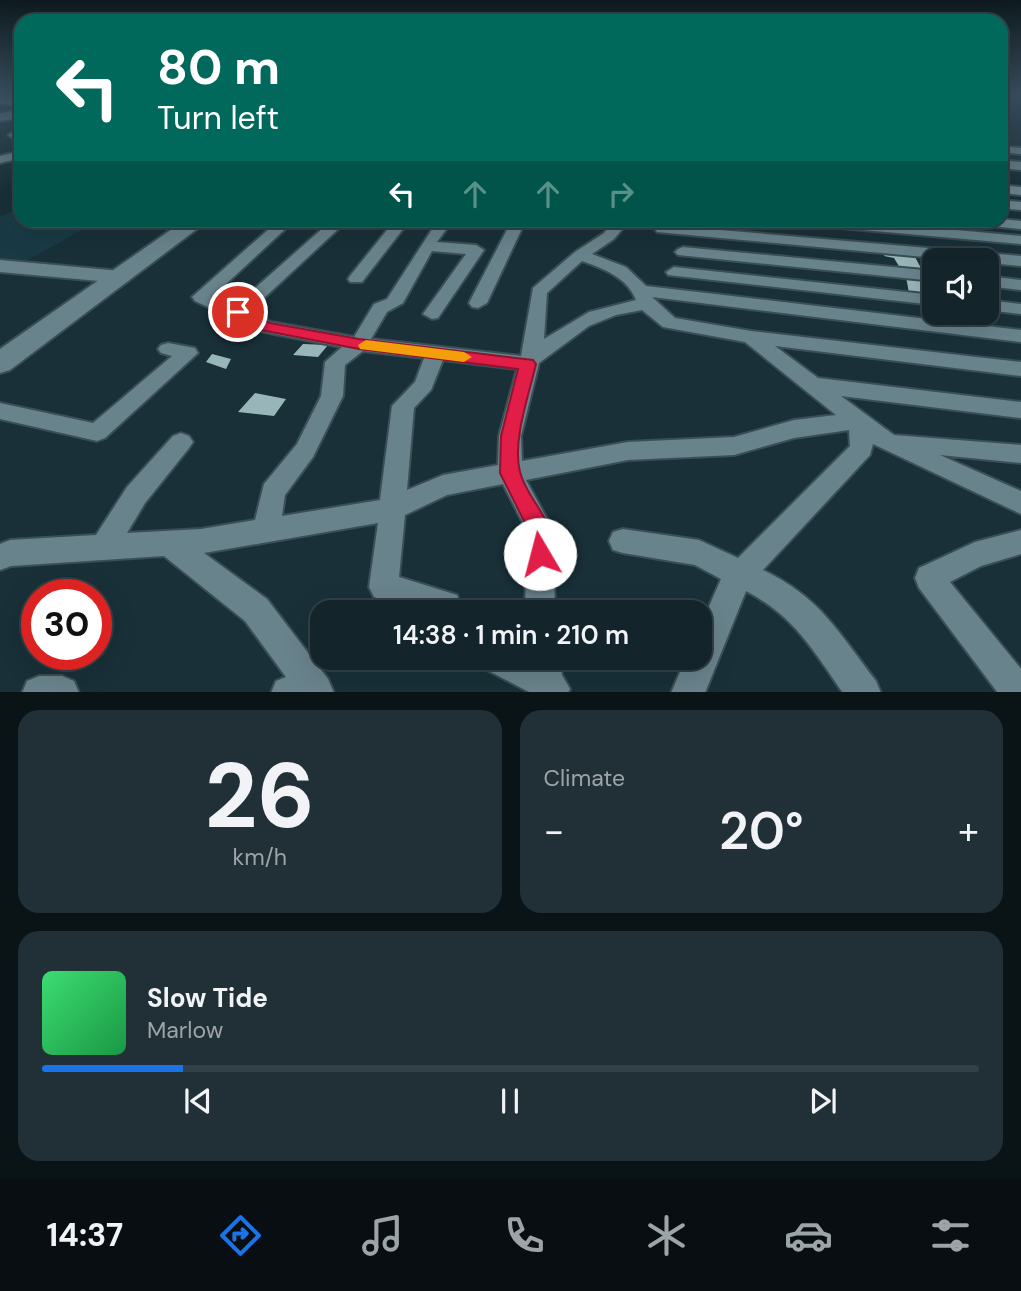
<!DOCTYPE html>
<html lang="en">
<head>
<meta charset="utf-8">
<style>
	body { margin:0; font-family:"DM Sans",sans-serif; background:#203036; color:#f1f3f6; height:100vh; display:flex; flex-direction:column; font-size:26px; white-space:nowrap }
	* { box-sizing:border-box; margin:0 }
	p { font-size:23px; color:#9da4a8 }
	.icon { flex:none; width:38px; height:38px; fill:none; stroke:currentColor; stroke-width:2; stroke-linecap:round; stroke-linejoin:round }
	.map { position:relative; height:692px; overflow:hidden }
	.panel { display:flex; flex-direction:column; gap:18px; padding:18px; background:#0a1417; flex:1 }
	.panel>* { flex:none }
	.banner { position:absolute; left:14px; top:14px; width:994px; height:214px; border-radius:21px; box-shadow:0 7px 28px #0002,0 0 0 2px #324147; background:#00695c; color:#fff; overflow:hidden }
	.controls { position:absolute; left:922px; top:248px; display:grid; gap:14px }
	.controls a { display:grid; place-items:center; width:77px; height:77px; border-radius:14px; background:#13242a; box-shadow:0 7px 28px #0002,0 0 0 2px #324147; font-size:35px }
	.speed { position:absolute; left:21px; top:579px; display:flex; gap:14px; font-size:35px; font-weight:700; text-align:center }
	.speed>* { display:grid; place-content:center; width:91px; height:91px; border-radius:50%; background:#13242a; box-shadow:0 7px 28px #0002,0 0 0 2px #324147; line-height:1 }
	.speed .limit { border:10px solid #d22; background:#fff; color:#111 }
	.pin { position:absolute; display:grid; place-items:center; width:60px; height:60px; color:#fff; margin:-30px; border:4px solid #fff; border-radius:50%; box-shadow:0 2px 7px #0007 }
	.me { position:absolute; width:77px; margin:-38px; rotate:352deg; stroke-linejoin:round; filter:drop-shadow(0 0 5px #0008) }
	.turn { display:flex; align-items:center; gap:24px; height:147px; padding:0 28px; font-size:32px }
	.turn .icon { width:91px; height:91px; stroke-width:2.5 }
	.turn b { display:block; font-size:49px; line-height:60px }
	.lanes { display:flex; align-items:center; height:66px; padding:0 28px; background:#0003; justify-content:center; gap:35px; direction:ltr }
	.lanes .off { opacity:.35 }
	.big { font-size:52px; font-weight:600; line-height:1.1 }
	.panel .tile { flex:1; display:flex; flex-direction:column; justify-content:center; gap:10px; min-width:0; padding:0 24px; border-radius:21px; background:#203036 }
	.panel .dial { align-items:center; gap:0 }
	.dial b { font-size:91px; line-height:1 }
	.song { display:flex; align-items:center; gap:21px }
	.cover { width:84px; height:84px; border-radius:10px; background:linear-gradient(135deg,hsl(140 70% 55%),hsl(140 70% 35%)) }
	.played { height:7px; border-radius:4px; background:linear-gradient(90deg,#1a73e8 15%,#324147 15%) }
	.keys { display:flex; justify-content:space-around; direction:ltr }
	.heat { display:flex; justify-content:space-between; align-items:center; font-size:38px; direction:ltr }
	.panel .tiles { flex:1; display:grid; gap:18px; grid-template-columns:1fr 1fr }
	.tile:last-child { grid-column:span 2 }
	.trip { position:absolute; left:310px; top:600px; width:402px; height:70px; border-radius:21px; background:#13242a; box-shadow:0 7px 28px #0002,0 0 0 2px #324147; font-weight:600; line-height:70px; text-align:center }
	.menu { display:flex; height:112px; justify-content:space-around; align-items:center; background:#080e11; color:#9da4a8 }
	.menu .icon { width:49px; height:49px }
	.menu .current { color:#1a73e8 }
	.menu b { font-size:32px; color:#f1f3f6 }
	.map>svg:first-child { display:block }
	.built { fill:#193a45 }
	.building { fill:#98b6b9 }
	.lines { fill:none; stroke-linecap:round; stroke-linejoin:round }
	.minor-casing { stroke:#3a4e55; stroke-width:4 }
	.tertiary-casing { stroke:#3a4e55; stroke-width:4 }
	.secondary-casing { stroke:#3a4e55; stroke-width:4 }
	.minor { fill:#69838c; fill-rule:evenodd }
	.tertiary { fill:#69838c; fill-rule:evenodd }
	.secondary { fill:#69838c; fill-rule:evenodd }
	.route { fill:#e11d48; stroke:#92132f; stroke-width:2 }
	.slow { fill:#f59e0b }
</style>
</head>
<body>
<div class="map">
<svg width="1021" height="693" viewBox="0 0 1021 693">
	<rect width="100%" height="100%" fill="#193038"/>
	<!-- built -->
	<path class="built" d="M21 207V220L98 221 17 266 0 264V217Z"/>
	<!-- building -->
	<g class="building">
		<path d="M886 252 914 255 923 272 900 268 894 258 884 256Z"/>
		<path d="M906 277 934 279V296L909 293Z"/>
		<path d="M303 344 328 345 318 357 293 355Z"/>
		<path d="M212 354 231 359 226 369 206 362Z"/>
		<path d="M255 393 286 399 274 416 238 412Z"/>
	</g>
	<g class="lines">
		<!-- minor casing -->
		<g class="minor-casing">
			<g id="minor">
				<path d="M21 128V135L13 138 8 135Z"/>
				<path d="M1001 146 1021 148V154L1001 152Z"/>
				<path d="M21 151V158L0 163V156Z"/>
				<path d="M1001 160 1021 162V170L1001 168Z"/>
				<path d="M1001 185 1021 187V195L1001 193Z"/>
				<path d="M1001 200 1021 202V210L1001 208Z"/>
				<path d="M1001 219 1021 221V229L971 224 964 220Z"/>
				<path d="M279 220H295L213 296 236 305 332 220H348L250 311 271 322 354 337 374 304 387 299 438 220H453L437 242 476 245 484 250 438 318 432 319 423 314 466 254 432 251 403 303 387 312 371 339 521 356 533 288 575 252 604 233 615 220H630L614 239 592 254 626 267 646 286 1021 330V342L652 297 675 318 751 331 1021 362V376L775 346 818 378 1021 402V418L841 396 894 435 1021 445V463L940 455 1021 491V514L873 444 870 455 763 570C820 597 839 633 876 681L881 693H843C813 650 794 616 746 591L705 693H671L686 658H700V627L721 579 695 565 623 553 613 550 609 541 613 532 623 529 699 540 738 558 850 446 849 430 794 438 734 455 628 460 526 480 553 530 555 612H525L527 531 503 484 447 495 405 515 399 577 457 595 463 612H420L374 597 369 587 378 523 204 553 267 599 328 679 334 693H271L276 681 286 677 245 621 164 556 11 566 0 570V544L10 540 96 535 127 487 173 436 181 433 189 436 193 442 189 448 145 503 127 533 201 529 255 520 264 484 297 444 321 396 325 362 342 347 259 331 195 301 192 297ZM582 261C604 269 627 277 636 300L589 312 544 339 547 293ZM642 310 663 327 745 342 836 415 794 420 734 437 628 442 522 461 521 436 539 363 589 326 616 315ZM363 351 424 358 415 382 392 406 380 500 282 516 285 495 313 457 343 396 345 365ZM443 360 517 369 499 436 498 465 443 475 407 490 414 408 431 390Z"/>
				<path d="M395 220H410L362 282H350L348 279 350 276Z"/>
				<path d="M512 220H526L487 303 478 308 472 307 469 303Z"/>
				<path d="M788 220H849L1021 236V244L795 224Z"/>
				<path d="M662 225 1021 256V266L657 232 655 229 657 226Z"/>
				<path d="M683 247 934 271V281L678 255 675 252 678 249Z"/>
				<path d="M674 267 934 295V305L668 275 666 272Z"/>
				<path d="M987 276 1021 280V290L987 286Z"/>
				<path d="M987 300 1021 304V314L987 310Z"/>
				<path d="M168 343 195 348 198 353 105 438 97 441 0 419V403L93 423 172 356 161 353 158 349 161 345Z"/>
				<path d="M1021 530V554L981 566 950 582 1021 669V693H998L919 588 915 578 919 568 975 542Z"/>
				<path d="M480 658H560L562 675 570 689 568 693H531L485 669Z"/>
				<path d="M39 676H62L74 681 79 693H22L27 681Z"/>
			</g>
		</g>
		<!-- tertiary casing -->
		<g class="tertiary-casing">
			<g id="tertiary">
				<path d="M21 110V118L0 121V113Z"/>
				<path d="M0 260 121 271 128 273 131 277 128 281 121 283 0 272Z"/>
			</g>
		</g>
		<!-- secondary casing -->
		<g class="secondary-casing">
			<g id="secondary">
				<path d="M0 96 21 98V106L0 104Z"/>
				<path d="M185 220H209L10 370 0 373V349Z"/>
			</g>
		</g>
		<!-- minor -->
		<use href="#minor" class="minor"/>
		<!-- tertiary -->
		<use href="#tertiary" class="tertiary"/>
		<!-- secondary -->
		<use href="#secondary" class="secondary"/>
	</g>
	<!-- sky -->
	<linearGradient id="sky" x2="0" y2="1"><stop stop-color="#0e1a1f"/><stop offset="0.49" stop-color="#384e5e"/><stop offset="1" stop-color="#384e5e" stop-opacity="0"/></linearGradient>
	<rect width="1021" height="192" fill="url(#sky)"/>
	<!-- route -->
	<path class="route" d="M238 307 270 323 359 339 533 360 536 364C529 395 512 441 520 472 528 504 564 525 548 562L540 565 532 562 528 554 529 531 500 473 501 436 518 369 359 349 261 330 233 315 230 312 233 309Z"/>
	<!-- slow -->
	<path class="slow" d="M366 340 464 352 472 357 464 362 360 349 358 345Z"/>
</svg>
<div class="controls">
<a><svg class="icon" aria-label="sound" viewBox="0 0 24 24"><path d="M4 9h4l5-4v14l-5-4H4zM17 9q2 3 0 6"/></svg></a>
</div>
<div class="speed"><div class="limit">30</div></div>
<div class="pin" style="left:238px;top:312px;background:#d93025"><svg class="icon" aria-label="arrive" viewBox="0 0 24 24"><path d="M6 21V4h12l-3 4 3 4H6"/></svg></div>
<svg class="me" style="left:540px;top:554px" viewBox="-20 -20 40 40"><circle r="19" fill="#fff"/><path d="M0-13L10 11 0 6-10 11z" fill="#e11d48"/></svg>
<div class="trip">14:38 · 1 min · 210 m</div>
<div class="banner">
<div class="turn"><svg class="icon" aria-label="left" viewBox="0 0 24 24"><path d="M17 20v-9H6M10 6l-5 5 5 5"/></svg><div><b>80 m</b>Turn left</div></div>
<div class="lanes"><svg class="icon" aria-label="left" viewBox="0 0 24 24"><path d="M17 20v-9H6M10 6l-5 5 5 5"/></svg><svg class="icon off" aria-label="ahead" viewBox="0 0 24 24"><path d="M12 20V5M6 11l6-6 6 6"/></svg><svg class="icon off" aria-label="ahead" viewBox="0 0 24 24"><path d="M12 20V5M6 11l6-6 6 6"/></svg><svg class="icon off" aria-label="right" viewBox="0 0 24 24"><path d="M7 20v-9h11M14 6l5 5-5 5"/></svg></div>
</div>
</div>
<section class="panel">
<div class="tiles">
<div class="tile dial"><b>26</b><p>km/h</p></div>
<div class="tile"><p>Climate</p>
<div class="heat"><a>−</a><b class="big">20°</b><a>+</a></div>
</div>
<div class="tile">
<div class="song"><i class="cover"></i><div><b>Slow Tide</b><p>Marlow</p></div></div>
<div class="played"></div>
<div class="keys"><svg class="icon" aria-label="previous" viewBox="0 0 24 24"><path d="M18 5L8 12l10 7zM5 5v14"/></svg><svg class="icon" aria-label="pause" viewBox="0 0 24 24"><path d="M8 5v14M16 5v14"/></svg><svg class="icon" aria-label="next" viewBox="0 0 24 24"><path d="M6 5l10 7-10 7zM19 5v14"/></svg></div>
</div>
</div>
</section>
<nav class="menu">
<b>14:37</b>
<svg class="icon current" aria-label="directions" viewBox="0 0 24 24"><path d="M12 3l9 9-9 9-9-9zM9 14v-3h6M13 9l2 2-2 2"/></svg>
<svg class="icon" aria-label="music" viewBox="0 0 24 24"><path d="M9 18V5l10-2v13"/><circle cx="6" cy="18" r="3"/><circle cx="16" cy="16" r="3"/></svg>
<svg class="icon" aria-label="phone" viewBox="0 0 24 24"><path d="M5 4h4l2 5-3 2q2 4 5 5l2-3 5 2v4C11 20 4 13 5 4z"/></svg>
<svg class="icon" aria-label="climate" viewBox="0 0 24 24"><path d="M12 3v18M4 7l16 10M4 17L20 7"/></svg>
<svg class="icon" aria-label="car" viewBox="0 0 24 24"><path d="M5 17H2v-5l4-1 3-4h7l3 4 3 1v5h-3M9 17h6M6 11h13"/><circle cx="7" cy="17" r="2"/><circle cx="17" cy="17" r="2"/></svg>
<svg class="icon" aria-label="filters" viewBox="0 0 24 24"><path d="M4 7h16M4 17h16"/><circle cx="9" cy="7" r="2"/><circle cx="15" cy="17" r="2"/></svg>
</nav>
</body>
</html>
